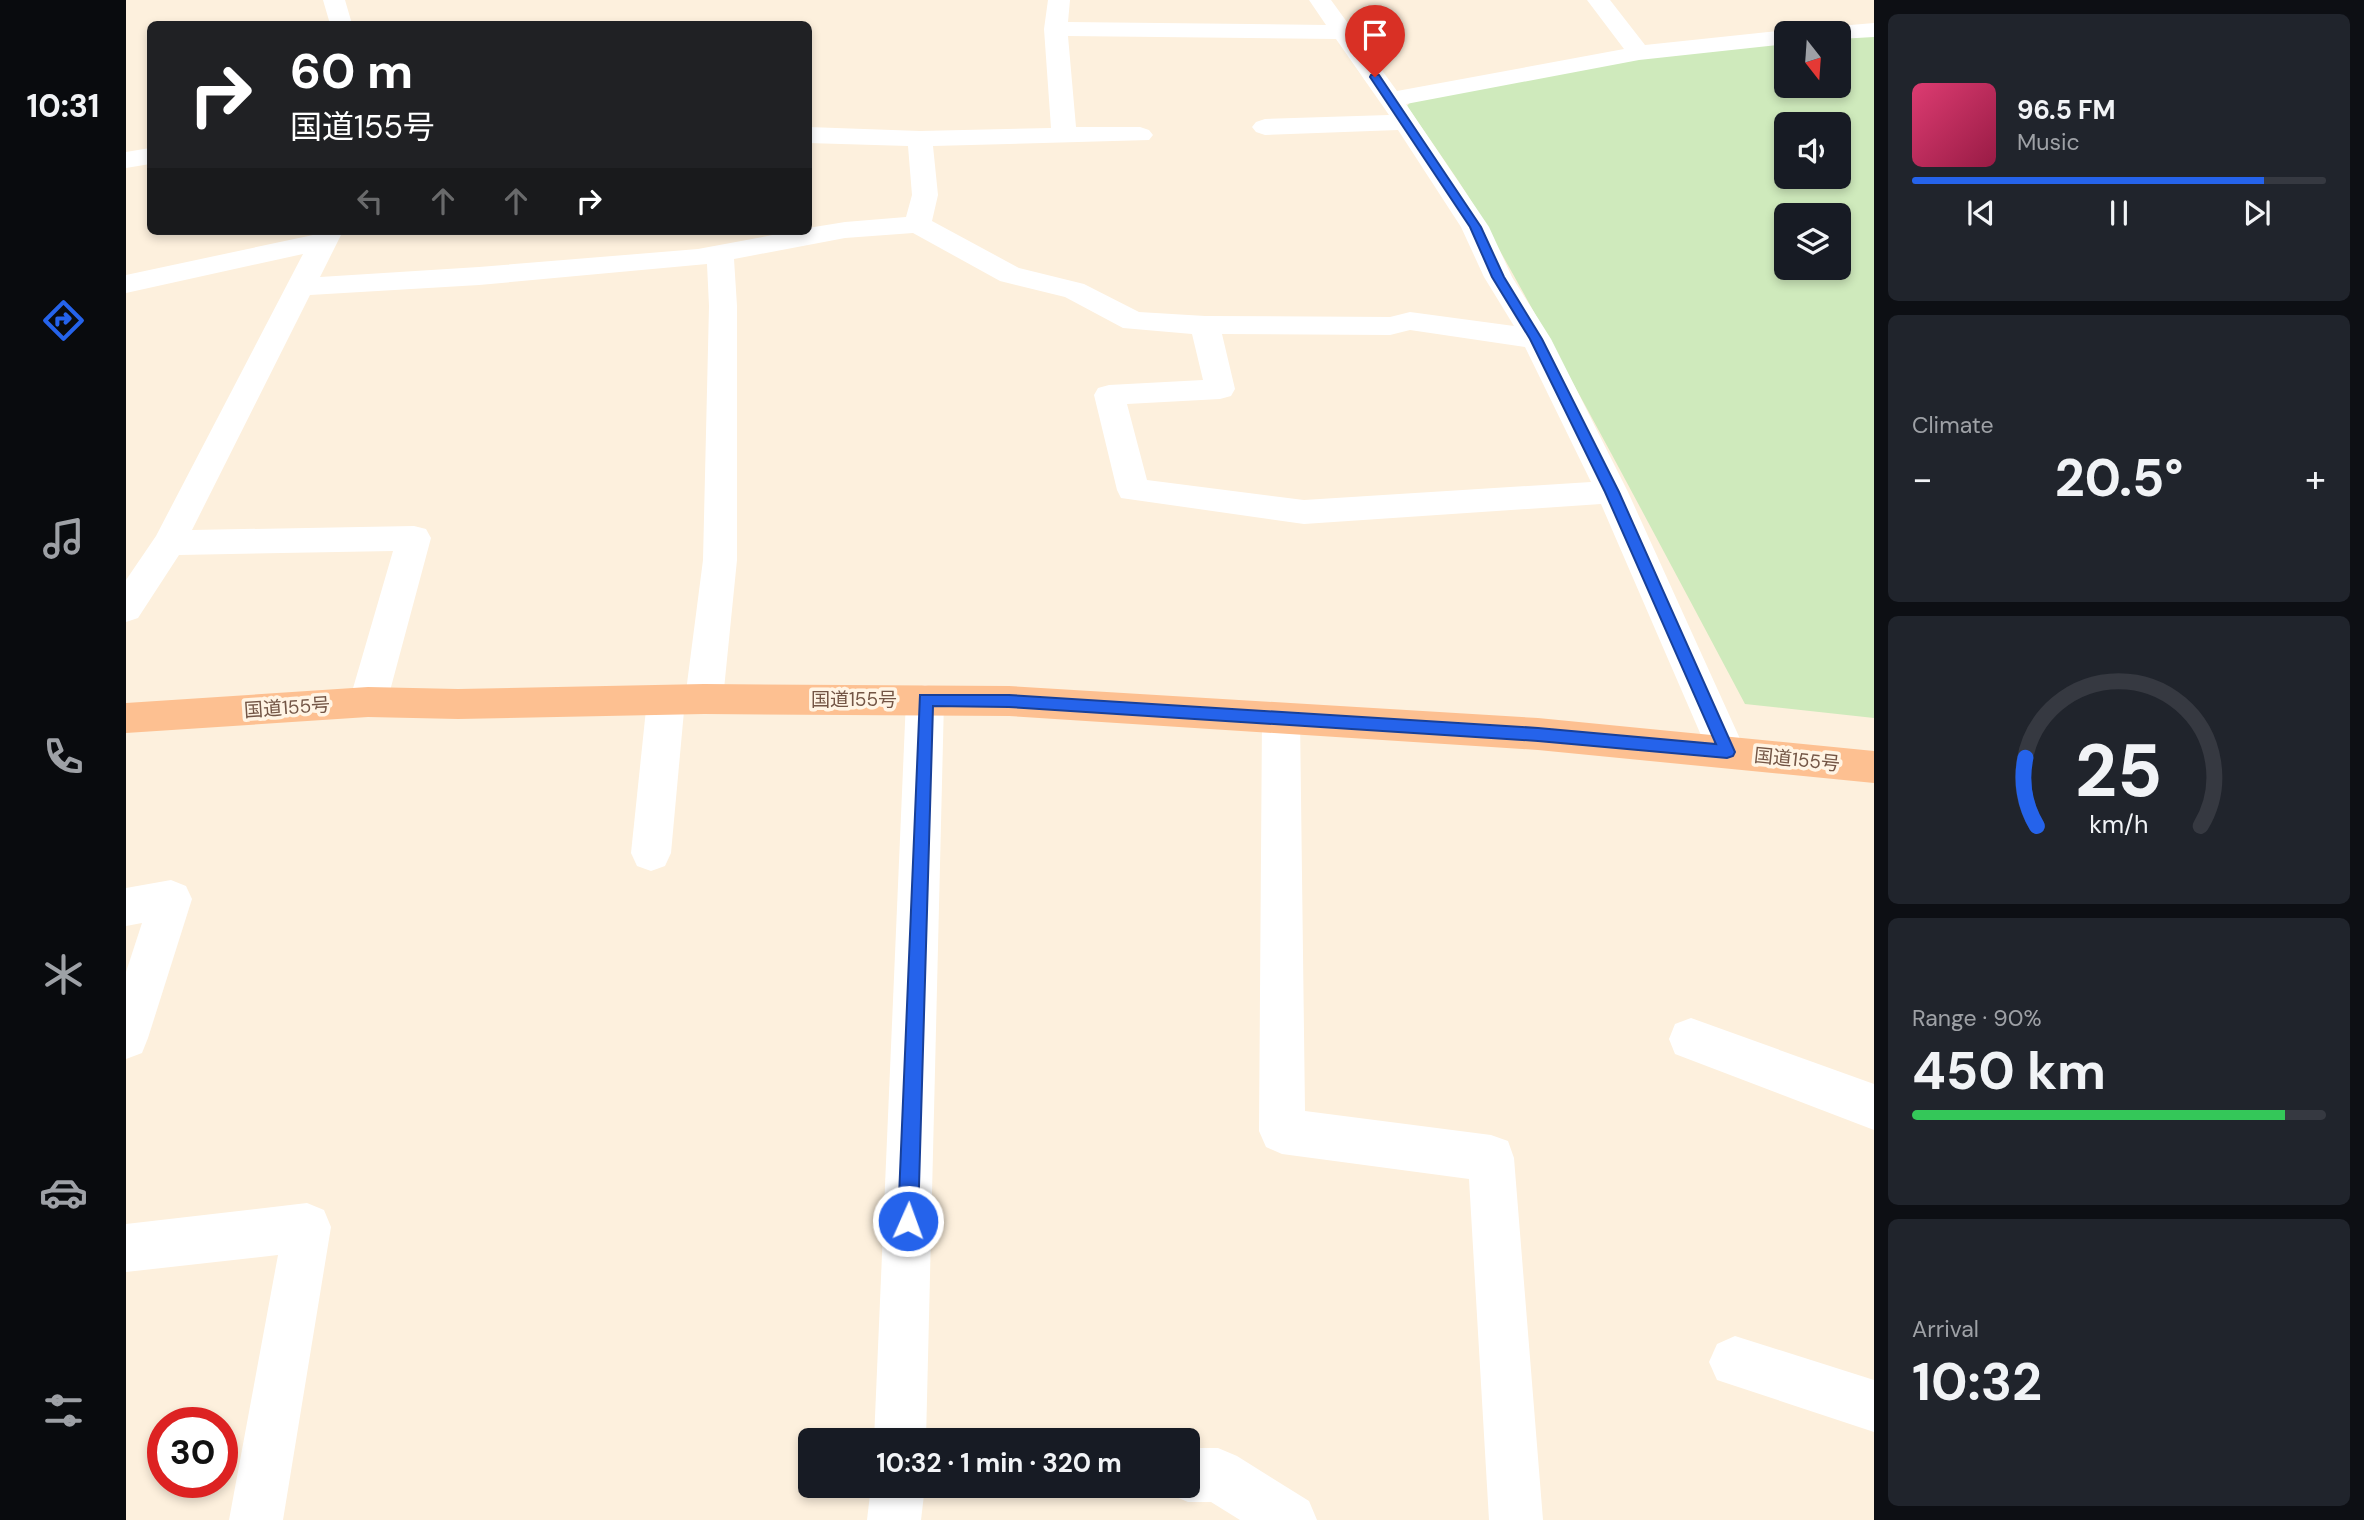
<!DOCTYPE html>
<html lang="en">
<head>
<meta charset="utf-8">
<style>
	body { margin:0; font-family:"DM Sans","Noto Sans JP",sans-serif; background:#20242c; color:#f1f3f6; height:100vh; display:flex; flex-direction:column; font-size:26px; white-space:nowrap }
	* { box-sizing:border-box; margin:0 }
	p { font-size:23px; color:#9ea1a6 }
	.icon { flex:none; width:38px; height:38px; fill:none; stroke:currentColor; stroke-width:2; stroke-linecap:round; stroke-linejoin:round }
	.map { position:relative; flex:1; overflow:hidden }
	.sheet { display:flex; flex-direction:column; gap:14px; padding:14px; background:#0d0f14; width:490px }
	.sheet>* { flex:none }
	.banner { position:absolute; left:21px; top:21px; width:665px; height:214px; border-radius:10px; box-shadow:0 4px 10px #0003; background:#202124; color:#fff; overflow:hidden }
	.needle { width:46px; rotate:163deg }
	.tools { position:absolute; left:1648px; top:21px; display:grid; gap:14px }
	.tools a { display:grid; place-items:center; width:77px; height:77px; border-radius:10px; background:#171b24; box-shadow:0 4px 10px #0003; font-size:35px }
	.speed { position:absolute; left:21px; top:1407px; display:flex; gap:14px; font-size:35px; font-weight:700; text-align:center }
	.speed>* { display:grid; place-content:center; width:91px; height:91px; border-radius:50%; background:#171b24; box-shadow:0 4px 10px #0003; line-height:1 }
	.speed .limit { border:10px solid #d22; background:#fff; color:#111 }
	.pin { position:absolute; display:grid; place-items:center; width:60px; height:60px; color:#fff; margin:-72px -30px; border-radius:50% 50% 50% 0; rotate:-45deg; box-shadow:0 0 7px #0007 }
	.pin .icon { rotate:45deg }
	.me { position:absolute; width:77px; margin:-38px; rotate:2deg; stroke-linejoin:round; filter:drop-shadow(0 0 5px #0008) }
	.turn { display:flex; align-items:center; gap:24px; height:147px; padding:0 28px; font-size:32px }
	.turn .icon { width:91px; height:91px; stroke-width:2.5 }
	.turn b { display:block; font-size:49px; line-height:60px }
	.lanes { display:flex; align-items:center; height:66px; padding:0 28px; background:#0003; justify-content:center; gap:35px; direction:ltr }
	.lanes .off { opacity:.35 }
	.big { font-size:52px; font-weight:700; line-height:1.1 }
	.sheet .card { flex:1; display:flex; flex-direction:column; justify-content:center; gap:10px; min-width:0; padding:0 24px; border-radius:10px; background:#20242c }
	.sheet .dial { align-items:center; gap:0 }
	.dial svg { height:182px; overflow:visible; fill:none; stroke:#363941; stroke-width:7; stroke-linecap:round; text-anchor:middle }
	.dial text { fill:#f1f3f6; stroke:none }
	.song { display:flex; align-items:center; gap:21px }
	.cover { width:84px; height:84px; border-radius:10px; background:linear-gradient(135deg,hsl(340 70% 55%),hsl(340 70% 35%)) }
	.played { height:7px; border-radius:4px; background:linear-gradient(90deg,#2563eb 85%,#363941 85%) }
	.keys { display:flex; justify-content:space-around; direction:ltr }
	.heat { display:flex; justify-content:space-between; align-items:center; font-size:38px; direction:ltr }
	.charge { height:10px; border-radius:5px; background:linear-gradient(90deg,#34c759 90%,#363941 0) }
	.trip { position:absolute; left:672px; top:1428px; width:402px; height:70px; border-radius:10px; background:#171b24; box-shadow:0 4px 10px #0003; font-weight:700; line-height:70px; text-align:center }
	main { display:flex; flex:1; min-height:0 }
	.tab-bar { display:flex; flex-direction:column; width:126px; justify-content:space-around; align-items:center; background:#090b0e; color:#9ea1a6 }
	.tab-bar .icon { width:49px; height:49px }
	.tab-bar .current { color:#2563eb }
	.tab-bar b { font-size:32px; color:#f1f3f6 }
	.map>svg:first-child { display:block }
	.green { fill:#cfeabc; fill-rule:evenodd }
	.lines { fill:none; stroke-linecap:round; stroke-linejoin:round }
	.minor { fill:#fff; fill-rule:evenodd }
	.trunk { fill:#fdc091; fill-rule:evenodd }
	.route { fill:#2563eb; stroke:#184099; stroke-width:2 }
	.labels { text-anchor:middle; stroke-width:7; stroke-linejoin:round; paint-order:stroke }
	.street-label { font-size:19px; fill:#735545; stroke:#fff4e4 }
</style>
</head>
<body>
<main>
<nav class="tab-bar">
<b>10:31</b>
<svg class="icon current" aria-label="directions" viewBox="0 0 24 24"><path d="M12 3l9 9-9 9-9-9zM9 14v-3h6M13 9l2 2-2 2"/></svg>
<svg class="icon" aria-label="music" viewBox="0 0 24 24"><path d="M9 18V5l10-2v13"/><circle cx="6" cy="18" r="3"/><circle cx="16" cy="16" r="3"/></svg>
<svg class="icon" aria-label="phone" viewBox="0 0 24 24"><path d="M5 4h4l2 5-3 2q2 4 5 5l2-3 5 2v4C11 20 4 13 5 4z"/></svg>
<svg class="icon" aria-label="climate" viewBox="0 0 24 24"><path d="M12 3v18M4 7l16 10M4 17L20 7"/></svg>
<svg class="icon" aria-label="car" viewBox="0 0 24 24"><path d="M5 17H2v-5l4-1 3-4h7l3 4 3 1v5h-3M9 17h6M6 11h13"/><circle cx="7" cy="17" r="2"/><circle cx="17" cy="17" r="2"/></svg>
<svg class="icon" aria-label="filters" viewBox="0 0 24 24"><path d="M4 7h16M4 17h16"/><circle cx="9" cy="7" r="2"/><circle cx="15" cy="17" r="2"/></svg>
</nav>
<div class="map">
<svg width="1748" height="1520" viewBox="0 0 1748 1520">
	<rect width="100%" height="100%" fill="#fdf0dd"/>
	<!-- green -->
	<path class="green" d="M1748 34V718L1619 704C1534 544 1449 384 1360 226 1337 185 1308 146 1281 106L1286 100 1517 57 1661 43V86H1713V37ZM1661 124H1713V177H1661ZM1661 215H1713V268H1661Z"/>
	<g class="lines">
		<!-- minor -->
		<g class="minor">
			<path d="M197 0H219L226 24H204Z"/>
			<path d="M922 0H944L942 22 1200 25 1183 0H1205L1271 91 1498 49 1461 0H1484L1519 45 1661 30 1669 32 1661 33V44L1513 60 1280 104 1363 227 1386 277 1425 339 1502 492 1620 752 1615 763 1601 768 1587 763 1475 504 1178 524 995 498 991 490 968 395 972 388 983 385 1077 380 1066 334 997 328 939 297 874 281 787 233 719 238 608 259 611 306V560L597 699 591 710 578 714 565 710 559 699 577 560 583 306 581 264 353 285 184 295 66 530 288 526 300 529 305 538 261 702 255 713 242 717 229 713 223 702 267 551 53 555 12 618 0 622V580L30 536 177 254 0 293V275L187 235 189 231H217L194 277 353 267 572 249 668 231H682V228L719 222 780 217 786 195 782 146 682 143V127L794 131 925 128 918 29ZM942 36 1210 39 1263 115 1139 119 1130 122 1126 127 1130 132 1139 135 1272 130 1335 227 1358 277 1388 326 1284 312 1264 317 1079 316 1013 312 958 284 893 268 806 221 812 195 807 146 1023 140 1027 135 1023 130 1014 127H950ZM1284 330 1399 347 1465 482 1178 500 1021 480 1001 404 1094 399 1105 396 1109 389 1096 334 1264 335Z"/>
			<path d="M1748 23V37L1713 39V33H1686L1690 28Z"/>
			<path d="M24 148V164L0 168V152Z"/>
			<path d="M540 685 553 689 559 700 545 853 539 866 525 871 511 866 505 853 521 700 527 689Z"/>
			<path d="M799 685 812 689 818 700 800 1440H748L780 700 786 689Z"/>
			<path d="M1155 703 1168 707 1174 718 1179 1111 1365 1135 1382 1141 1388 1158 1417 1520H1363L1343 1179 1156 1154 1140 1147 1133 1131 1136 718 1142 707Z"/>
			<path d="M45 880 60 886 66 899 22 1038 16 1053 0 1059V972L16 923 0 926V888Z"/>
			<path d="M1565 1018 1748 1084V1130L1549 1054 1543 1039 1549 1024Z"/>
			<path d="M181 1203 198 1210 205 1227 157 1520H103L152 1255 0 1272V1224Z"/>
			<path d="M1609 1336 1748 1380V1432L1591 1380 1583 1362 1591 1344Z"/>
			<path d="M1062 1448H1092L1111 1456 1183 1501 1191 1520H1114L1085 1502H1062L1043 1494 1040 1486H1062Z"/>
			<path d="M745 1486H799L795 1520H741Z"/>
		</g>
		<!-- trunk -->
		<path class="trunk" d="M578 684 883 686 1412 718 1748 751V783L1412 750 883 716 578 714 332 719 242 717 0 733V703L242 687 332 689Z"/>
	</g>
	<!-- route -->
	<path class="route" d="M1245 75H1253L1355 227 1378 277 1416 339 1493 492 1609 752 1607 756 1601 758 1412 741 883 707 807 706 792 1221 789 1228 782 1231 774 1228 772 1221 794 695H883L1412 728 1590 744 1479 492 1404 339 1366 277 1344 227 1244 77Z"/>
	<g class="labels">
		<!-- street labels -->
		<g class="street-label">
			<text x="728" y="706">国道155号</text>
			<text transform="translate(161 707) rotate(-4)" y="7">国道155号</text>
			<text transform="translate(1671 759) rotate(6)" y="7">国道155号</text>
		</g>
	</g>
</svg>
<div class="tools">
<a><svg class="needle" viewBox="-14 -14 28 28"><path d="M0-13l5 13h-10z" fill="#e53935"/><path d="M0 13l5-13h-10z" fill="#9ea1a6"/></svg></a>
<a><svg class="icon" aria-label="sound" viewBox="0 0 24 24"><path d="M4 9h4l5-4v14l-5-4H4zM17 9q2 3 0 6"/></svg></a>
<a><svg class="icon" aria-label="layers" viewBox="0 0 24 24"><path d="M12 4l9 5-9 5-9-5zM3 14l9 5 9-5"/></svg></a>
</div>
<div class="speed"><div class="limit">30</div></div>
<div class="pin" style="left:1249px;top:77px;background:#d93025"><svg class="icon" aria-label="arrive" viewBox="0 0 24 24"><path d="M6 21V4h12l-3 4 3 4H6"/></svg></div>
<svg class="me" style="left:782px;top:1221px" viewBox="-20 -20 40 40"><circle r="17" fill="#2563eb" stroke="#fff" stroke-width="3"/><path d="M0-11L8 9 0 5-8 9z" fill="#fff"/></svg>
<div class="trip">10:32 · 1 min · 320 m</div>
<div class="banner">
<div class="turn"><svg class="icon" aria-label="right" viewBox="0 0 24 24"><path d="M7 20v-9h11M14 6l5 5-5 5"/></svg><div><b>60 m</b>国道155号</div></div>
<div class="lanes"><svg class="icon off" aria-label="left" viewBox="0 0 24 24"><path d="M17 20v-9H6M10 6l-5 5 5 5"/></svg><svg class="icon off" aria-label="ahead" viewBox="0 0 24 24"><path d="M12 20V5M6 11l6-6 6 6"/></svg><svg class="icon off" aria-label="ahead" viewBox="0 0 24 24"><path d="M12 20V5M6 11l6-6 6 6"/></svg><svg class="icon" aria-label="right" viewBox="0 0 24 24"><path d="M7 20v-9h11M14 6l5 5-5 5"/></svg></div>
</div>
</div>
<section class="sheet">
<div class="card">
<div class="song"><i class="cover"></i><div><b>96.5 FM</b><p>Music</p></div></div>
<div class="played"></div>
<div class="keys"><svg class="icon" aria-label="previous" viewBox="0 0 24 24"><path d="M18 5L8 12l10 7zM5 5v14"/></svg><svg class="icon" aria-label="pause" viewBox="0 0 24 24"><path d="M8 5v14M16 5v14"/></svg><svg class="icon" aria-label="next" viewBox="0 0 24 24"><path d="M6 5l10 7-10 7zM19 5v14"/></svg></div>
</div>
<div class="card"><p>Climate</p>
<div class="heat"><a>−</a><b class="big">20.5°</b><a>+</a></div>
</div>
<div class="card dial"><svg viewBox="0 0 100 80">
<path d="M14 69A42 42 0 1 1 86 69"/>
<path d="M14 69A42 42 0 0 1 9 39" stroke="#2563eb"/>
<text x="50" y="56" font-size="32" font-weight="700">25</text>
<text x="50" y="72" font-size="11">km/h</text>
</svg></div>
<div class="card"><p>Range · 90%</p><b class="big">450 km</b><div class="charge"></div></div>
<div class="card"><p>Arrival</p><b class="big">10:32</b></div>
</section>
</main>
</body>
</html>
